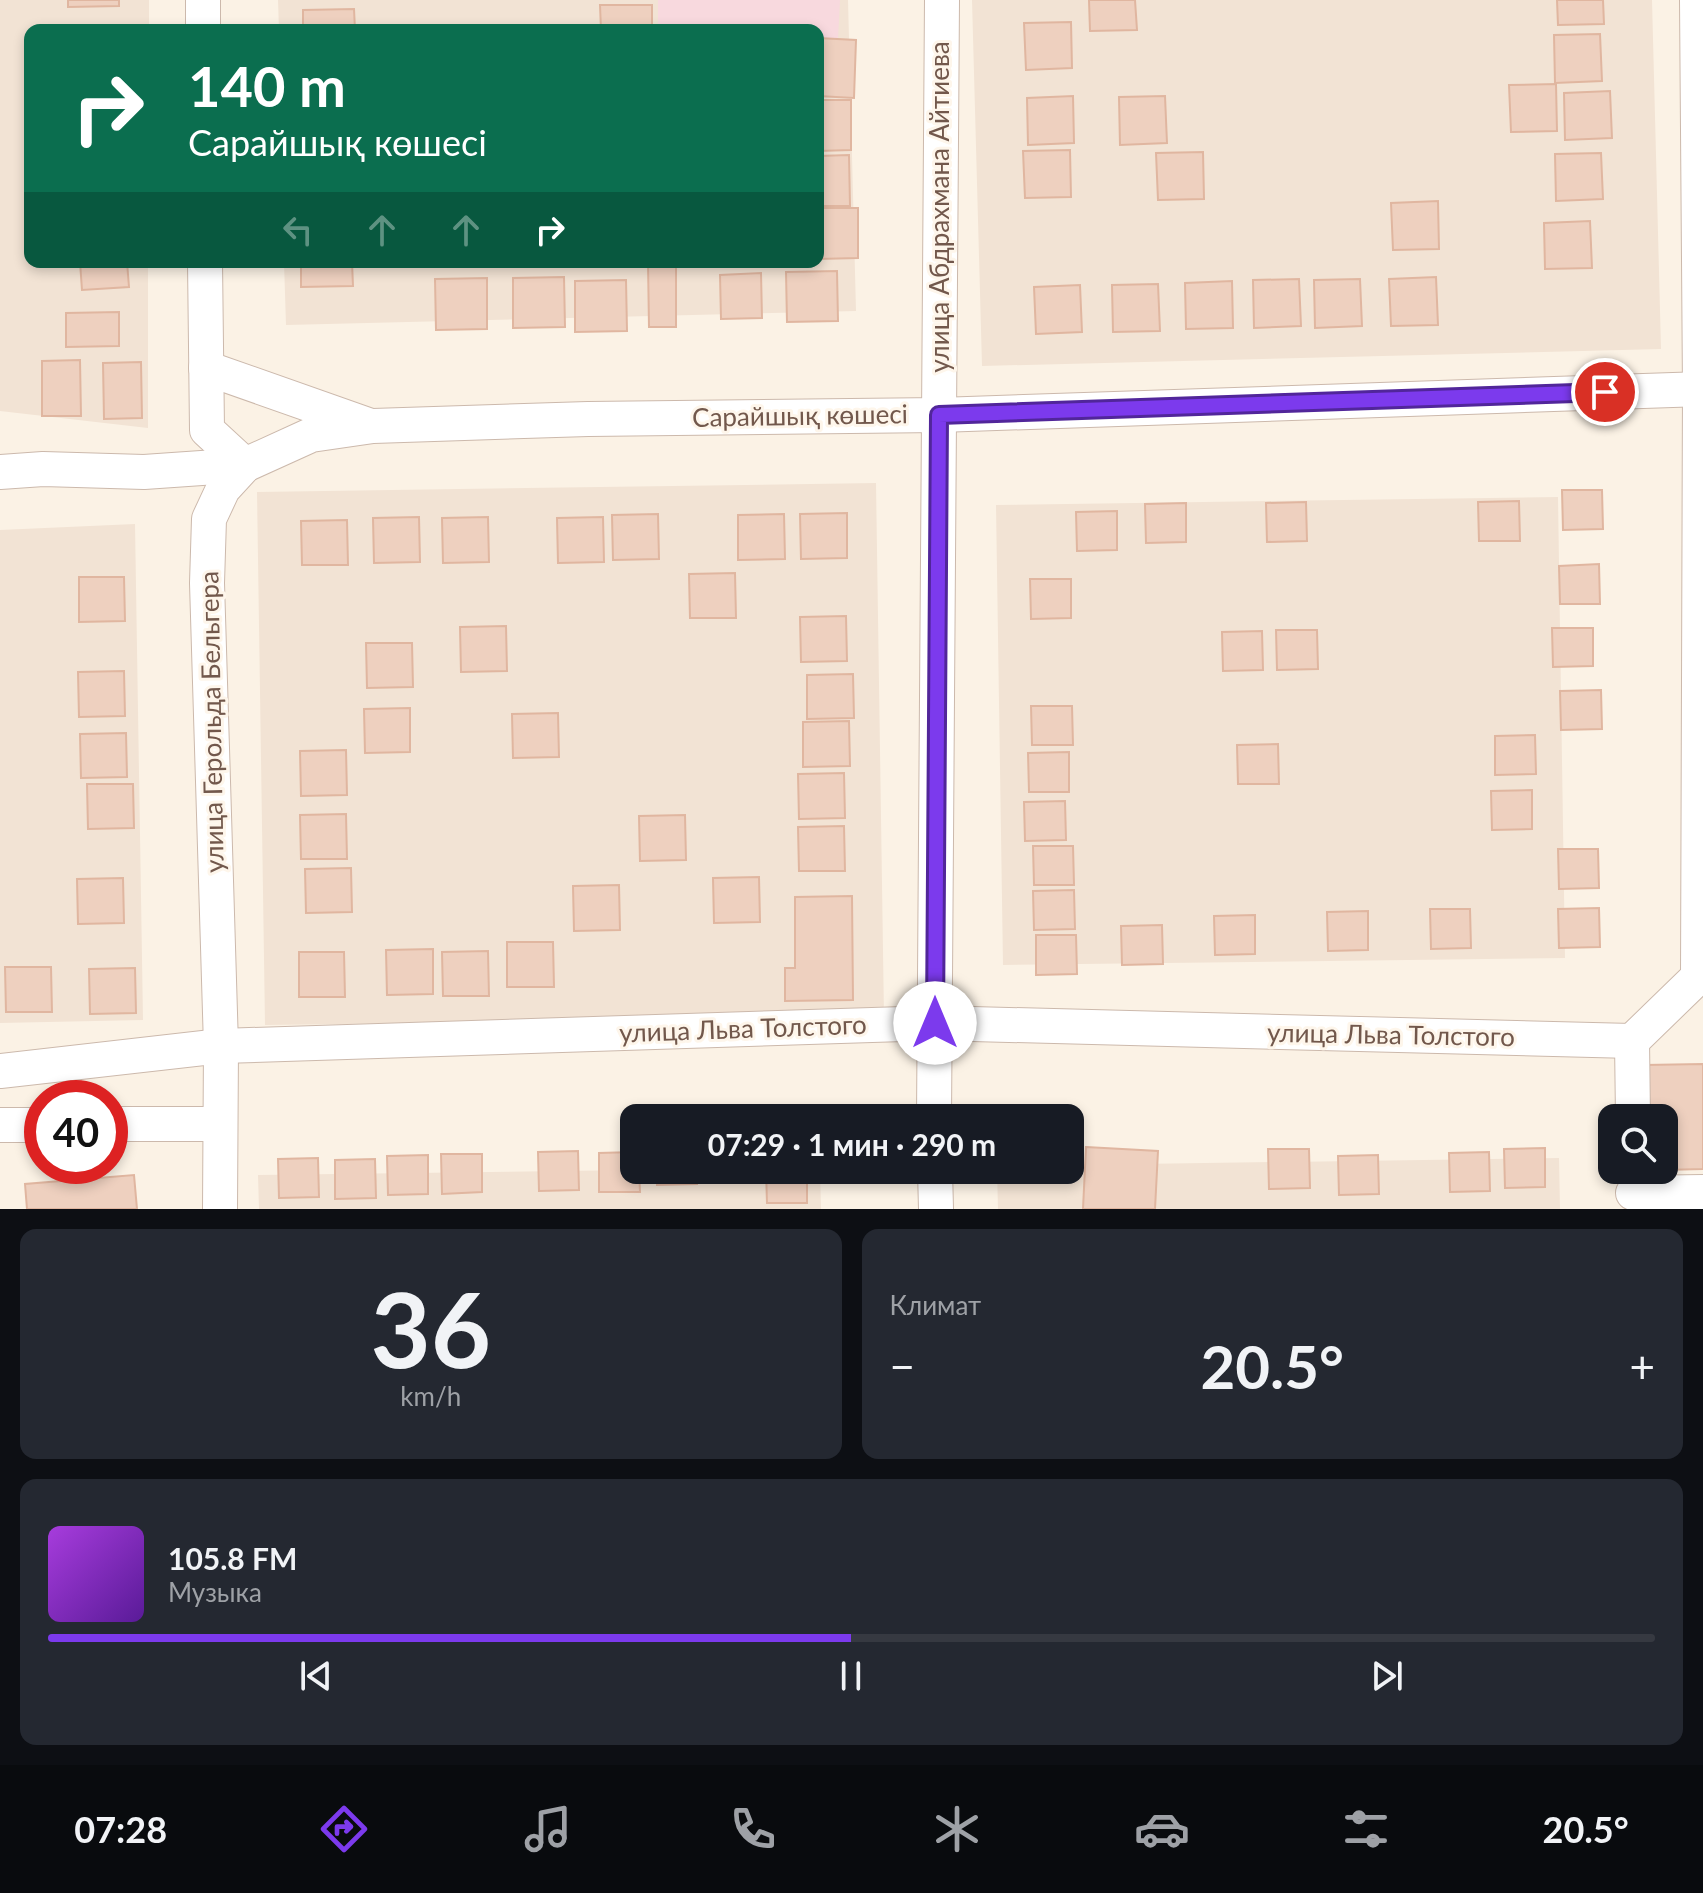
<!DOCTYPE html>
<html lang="ru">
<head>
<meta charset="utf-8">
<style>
	body { margin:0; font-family:Lato,sans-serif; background:#242831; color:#f1f3f6; height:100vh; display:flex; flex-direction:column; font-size:30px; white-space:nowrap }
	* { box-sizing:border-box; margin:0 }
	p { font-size:26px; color:#9ea1a6 }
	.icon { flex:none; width:44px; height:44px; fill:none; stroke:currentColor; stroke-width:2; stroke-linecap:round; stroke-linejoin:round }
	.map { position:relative; height:1209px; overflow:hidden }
	.drawer { display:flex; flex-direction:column; gap:20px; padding:20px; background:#0d0f14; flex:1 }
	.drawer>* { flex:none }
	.top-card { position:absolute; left:24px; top:24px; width:800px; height:244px; border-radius:16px; box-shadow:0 4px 12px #0003; background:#0b6e4f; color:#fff; overflow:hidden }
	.controls { position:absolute; left:1598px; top:1104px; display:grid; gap:16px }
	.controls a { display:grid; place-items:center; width:80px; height:80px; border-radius:16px; background:#171b24; box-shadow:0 4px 12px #0003; font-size:40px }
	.speed { position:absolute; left:24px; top:1080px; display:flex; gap:16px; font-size:40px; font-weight:700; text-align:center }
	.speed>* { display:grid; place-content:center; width:104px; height:104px; border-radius:50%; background:#171b24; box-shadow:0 4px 12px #0003; line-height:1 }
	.speed .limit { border:12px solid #d22; background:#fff; color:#111 }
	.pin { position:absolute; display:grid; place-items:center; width:68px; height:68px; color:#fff; margin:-34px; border:4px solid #fff; border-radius:50%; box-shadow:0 2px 8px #0007 }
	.me { position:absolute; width:88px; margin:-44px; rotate:0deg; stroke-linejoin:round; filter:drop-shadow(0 0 6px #0008) }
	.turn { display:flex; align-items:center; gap:28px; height:168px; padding:0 32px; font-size:36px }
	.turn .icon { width:104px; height:104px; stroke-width:2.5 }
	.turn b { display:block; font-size:56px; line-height:68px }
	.lanes { display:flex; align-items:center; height:76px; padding:0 32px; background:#0003; justify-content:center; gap:40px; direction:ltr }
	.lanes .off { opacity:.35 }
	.big { font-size:60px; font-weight:700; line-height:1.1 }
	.drawer .widget { flex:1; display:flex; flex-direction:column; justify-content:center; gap:12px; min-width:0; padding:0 28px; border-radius:16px; background:#242831 }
	.drawer .dial { align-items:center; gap:0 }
	.dial b { font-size:104px; line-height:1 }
	.song { display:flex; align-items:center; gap:24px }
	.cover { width:96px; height:96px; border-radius:12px; background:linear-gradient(135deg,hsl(280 70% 55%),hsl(270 70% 35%)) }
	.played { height:8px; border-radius:4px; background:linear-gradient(90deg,#7c3aed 50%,#363941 50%) }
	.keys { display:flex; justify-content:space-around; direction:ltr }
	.heat { display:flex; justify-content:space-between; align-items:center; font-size:44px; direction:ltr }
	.drawer .tiles { flex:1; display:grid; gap:20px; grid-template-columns:1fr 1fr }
	.widget:last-child { grid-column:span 2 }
	.trip { position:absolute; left:620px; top:1104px; width:464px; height:80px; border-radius:16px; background:#171b24; box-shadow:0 4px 12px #0003; font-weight:700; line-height:80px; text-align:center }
	.dock { display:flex; height:128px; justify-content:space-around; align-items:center; background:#090b0e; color:#9ea1a6 }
	.dock .icon { width:56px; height:56px }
	.dock .selected { color:#7c3aed }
	.dock b { font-size:36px; color:#f1f3f6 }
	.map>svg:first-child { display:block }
	.residential { fill:#f2e3d4 }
	.medical { fill:#f8d9de }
	.building { fill:#eed0bf; stroke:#e0b6a0; stroke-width:2 }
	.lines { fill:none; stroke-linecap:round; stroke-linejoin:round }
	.minor-casing { stroke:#ccb9ac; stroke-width:36 }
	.minor { stroke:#fff; stroke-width:34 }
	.route-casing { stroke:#51269a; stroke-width:20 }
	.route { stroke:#7c3aed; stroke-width:14 }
	.labels { text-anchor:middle; stroke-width:6; stroke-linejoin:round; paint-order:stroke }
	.street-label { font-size:26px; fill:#72584c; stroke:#fef6eb }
</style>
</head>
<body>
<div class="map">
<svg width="1703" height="1209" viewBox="0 0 1703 1209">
	<rect width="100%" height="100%" fill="#fbf2e5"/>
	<!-- residential -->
	<g class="residential">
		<path d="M0 0H149V30H30V262H148V428L0 411Z"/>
		<path d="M278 0H848L856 311 286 325 284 262H818V30H279Z"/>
		<path d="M972 0H1652L1661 349 982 366Z"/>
		<path d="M876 483 884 1017 265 1025 257 492Z"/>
		<path d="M1558 497 1565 958 1003 965 996 505Z"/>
		<path d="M135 524 143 1020 0 1023V530Z"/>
		<path d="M1559 1158 1560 1209H998L997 1170H1070V1165Z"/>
		<path d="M634 1170H820L821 1209H259L258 1175Z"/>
	</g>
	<!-- medical -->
	<path class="medical" d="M658 0H840L838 39 856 40 854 98 818 96V30H658Z"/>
	<!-- building -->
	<g class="building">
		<path d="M68 0H119V6L68 7Z"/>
		<path d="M1089 0H1135L1137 30 1090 31Z"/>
		<path d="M1557 0H1603L1604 24 1558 25Z"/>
		<path d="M600 5H652V30H601Z"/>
		<path d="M354 9 355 30H303V10Z"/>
		<path d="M1071 22 1072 68 1026 70 1024 23Z"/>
		<path d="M1600 34 1602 81 1555 83 1554 35Z"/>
		<path d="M818 38 856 40 854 98 818 96Z"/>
		<path d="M1556 84 1557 131 1511 132 1509 85Z"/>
		<path d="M1610 91 1612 138 1565 140 1564 93Z"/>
		<path d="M1073 96 1074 143 1028 145 1027 98Z"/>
		<path d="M1165 96 1167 143 1120 145 1119 97Z"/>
		<path d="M818 100H851V150L818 151Z"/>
		<path d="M1070 150 1071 197 1025 198 1023 151Z"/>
		<path d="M1203 152 1204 199 1158 200 1156 153Z"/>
		<path d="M1601 153 1603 199 1556 201 1555 154Z"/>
		<path d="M849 155 850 206H818V156Z"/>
		<path d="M1438 201 1439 249 1393 250 1391 203Z"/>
		<path d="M818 208H858V258L818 259Z"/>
		<path d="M1590 221 1592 268 1545 269 1544 223Z"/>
		<path d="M80 262H127L129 287 82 290Z"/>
		<path d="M301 262H352L353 286 301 287Z"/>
		<path d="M648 262H676V327H649Z"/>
		<path d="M837 271 838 321 787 322 786 272Z"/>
		<path d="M761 273 762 318 721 319 720 275Z"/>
		<path d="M564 277 565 327 513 328V278Z"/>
		<path d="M1436 277 1438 325 1391 326 1389 279Z"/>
		<path d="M487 278V329L436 330 435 279Z"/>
		<path d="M1299 279 1301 326 1254 328 1253 280Z"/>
		<path d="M1360 279 1362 326 1315 328 1314 280Z"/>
		<path d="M626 280 627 331 575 332V281Z"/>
		<path d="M1232 281 1233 328 1186 329 1185 283Z"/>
		<path d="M1158 284 1160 331 1113 332 1112 285Z"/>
		<path d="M1080 285 1082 332 1036 334 1034 287Z"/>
		<path d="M119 312V346L66 347V313Z"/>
		<path d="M80 360 81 416H42V361Z"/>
		<path d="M141 362 142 418 104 419 103 363Z"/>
		<path d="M1562 490H1602L1603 529 1563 530Z"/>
		<path d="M1519 501 1520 541H1479L1478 502Z"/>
		<path d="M1306 502 1307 541 1267 542 1266 503Z"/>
		<path d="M1186 503V542L1146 543 1145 504Z"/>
		<path d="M1117 511V550L1077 551 1076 512Z"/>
		<path d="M847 513V558L801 559 800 514Z"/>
		<path d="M658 514 659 559 613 560 612 515Z"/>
		<path d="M784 514 785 559 738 560V515Z"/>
		<path d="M419 517 420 562 374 563 373 518Z"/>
		<path d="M488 517 489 562 443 563 442 518Z"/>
		<path d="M603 517 604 562 558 563 557 518Z"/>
		<path d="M347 520 348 565H302L301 521Z"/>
		<path d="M1599 564 1600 604H1560L1559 566Z"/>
		<path d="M735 573 736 618H690L689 574Z"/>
		<path d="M79 577H124L125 621 79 622Z"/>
		<path d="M1030 579H1071V618L1031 619Z"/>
		<path d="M846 616 847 661 801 662 800 617Z"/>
		<path d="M506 626 507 671 461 672 460 627Z"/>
		<path d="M1552 628H1593V666L1553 667Z"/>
		<path d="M1276 630H1317L1318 669 1277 670Z"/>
		<path d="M1262 631 1263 670 1223 671 1222 632Z"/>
		<path d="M366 643H412L413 687 367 688Z"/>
		<path d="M124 671 125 716 79 717 78 672Z"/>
		<path d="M853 674 854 718 807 719V675Z"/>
		<path d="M1601 690 1602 729 1561 730 1560 691Z"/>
		<path d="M1031 706H1072L1073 745H1032Z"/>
		<path d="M410 708V752L365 753 364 709Z"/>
		<path d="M558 713 559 757 513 758 512 714Z"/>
		<path d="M849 721 850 766 803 767V722Z"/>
		<path d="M126 733 127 777 81 778 80 734Z"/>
		<path d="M1535 735 1536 774 1495 775V736Z"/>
		<path d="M1278 744 1279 784H1238L1237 745Z"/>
		<path d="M346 750 347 795 301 796 300 751Z"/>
		<path d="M1069 752V792H1029L1028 753Z"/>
		<path d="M844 773 845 818 799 819 798 774Z"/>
		<path d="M87 784H133L134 828 88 829Z"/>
		<path d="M1532 790V829L1492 830 1491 791Z"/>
		<path d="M1065 801 1066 840 1025 841 1024 802Z"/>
		<path d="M346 814 347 859H301L300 815Z"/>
		<path d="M685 815 686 860 640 861 639 816Z"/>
		<path d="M844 826 845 871H799L798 827Z"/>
		<path d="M1033 846H1073L1074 885H1034Z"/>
		<path d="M1558 849H1598L1599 888 1559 889Z"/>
		<path d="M351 868 352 912 306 913 305 869Z"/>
		<path d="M759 877 760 922 714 923 713 878Z"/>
		<path d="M123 878 124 923 78 924 77 879Z"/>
		<path d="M619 885 620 930 574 931 573 886Z"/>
		<path d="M1074 890 1075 929 1034 930 1033 891Z"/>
		<path d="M852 896 853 1000 785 1001V968H795V897Z"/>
		<path d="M1599 908 1600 947 1559 948 1558 909Z"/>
		<path d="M1430 909H1470L1471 948 1431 949Z"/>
		<path d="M1368 911V950L1328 951 1327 912Z"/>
		<path d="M1255 915V954L1215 955 1214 916Z"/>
		<path d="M1162 925 1163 964 1122 965 1121 926Z"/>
		<path d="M1036 935H1076L1077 974 1036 975Z"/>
		<path d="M507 942H553L554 987H507Z"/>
		<path d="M433 949V994L387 995 386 950Z"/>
		<path d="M488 951 489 996H443L442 952Z"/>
		<path d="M299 952H344L345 997H299Z"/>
		<path d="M5 967H51L52 1012H6Z"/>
		<path d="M135 968 136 1013 90 1014 89 969Z"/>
		<path d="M1703 1064V1169L1664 1170V1118H1646L1645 1065Z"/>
		<path d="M1086 1147 1158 1151 1155 1209H1083Z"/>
		<path d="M1545 1148V1187L1505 1188 1504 1149Z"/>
		<path d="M1268 1149H1309L1310 1188 1269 1189Z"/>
		<path d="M578 1151 579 1190 539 1191 538 1152Z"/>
		<path d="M634 1152V1170H639L640 1192H599V1153Z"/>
		<path d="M1489 1152 1490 1191 1450 1192 1449 1153Z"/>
		<path d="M441 1154H482V1192L442 1194Z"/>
		<path d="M428 1155V1194L388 1195 387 1156Z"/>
		<path d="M1378 1155 1379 1194 1339 1195 1338 1156Z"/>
		<path d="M318 1158 319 1197 279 1198 278 1159Z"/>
		<path d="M375 1159 376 1198 335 1199V1160Z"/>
		<path d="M657 1170H697V1184L657 1185Z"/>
		<path d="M766 1170H807V1203H767Z"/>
		<path d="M134 1175 137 1209H27L25 1184Z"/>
	</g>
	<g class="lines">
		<!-- minor casing -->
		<g class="minor-casing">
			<g id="minor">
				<path d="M203 0V30"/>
				<path d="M205 262 207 430 245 465"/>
				<path d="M206 368 368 425"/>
				<path d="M0 472 43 469 144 472 245 465 311 435 373 426 588 419 939 415 1703 389"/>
				<path d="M0 1071 221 1046 935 1023 1632 1041"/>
				<path d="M934 1118 942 0"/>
				<path d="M1633 1118 1632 1041 1698 977 1700 389 1697 0"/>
				<path d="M110 1124H219"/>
				<path d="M0 1125H42"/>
				<path d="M935 1170 936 1209"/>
				<path d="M1633 1193 1703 1192"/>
				<path d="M220 1209 221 1046 207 583 209 519 223 489 245 465"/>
			</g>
		</g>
		<!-- minor -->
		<use href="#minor" class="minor"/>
	</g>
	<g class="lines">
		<!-- route casing -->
		<g class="route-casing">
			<path id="route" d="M935 1023 939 415 1605 392"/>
		</g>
		<!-- route -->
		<use href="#route" class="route"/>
	</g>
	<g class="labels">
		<!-- street labels -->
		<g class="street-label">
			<text transform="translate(940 207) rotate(-90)" y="9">улица Абдрахмана Айтиева</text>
			<text transform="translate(800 416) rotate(-1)" y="9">Сарайшық көшесі</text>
			<text transform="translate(212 722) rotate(-91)" y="9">улица Герольда Бельгера</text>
			<text transform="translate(743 1029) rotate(-2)" y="9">улица Льва Толстого</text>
			<text transform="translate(1391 1035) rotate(1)" y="9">улица Льва Толстого</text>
		</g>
	</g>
</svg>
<div class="controls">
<a><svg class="icon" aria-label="search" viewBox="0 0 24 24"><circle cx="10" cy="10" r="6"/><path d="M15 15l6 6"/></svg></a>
</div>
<div class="speed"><div class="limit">40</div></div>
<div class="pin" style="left:1605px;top:392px;background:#d93025"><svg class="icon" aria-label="arrive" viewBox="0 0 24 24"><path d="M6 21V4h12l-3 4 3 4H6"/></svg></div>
<svg class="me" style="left:935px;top:1023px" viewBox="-20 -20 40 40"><circle r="19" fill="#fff"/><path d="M0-13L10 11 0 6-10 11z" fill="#7c3aed"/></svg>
<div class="trip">07:29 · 1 мин · 290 m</div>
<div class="top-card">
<div class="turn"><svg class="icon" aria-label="right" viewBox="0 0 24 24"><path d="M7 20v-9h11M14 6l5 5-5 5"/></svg><div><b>140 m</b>Сарайшық көшесі</div></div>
<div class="lanes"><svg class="icon off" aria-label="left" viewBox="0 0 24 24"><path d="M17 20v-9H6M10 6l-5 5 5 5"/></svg><svg class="icon off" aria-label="ahead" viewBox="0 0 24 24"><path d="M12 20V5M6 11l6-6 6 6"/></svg><svg class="icon off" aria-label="ahead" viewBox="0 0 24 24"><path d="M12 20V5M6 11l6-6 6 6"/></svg><svg class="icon" aria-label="right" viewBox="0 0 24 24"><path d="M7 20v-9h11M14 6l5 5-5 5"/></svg></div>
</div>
</div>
<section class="drawer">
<div class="tiles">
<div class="widget dial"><b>36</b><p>km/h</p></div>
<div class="widget"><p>Климат</p>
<div class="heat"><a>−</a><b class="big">20.5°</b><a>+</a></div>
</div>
<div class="widget">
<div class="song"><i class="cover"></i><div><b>105.8 FM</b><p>Музыка</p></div></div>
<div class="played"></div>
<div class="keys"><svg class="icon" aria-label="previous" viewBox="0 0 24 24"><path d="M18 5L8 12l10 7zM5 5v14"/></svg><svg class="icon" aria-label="pause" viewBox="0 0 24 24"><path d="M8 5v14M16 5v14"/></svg><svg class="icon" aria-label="next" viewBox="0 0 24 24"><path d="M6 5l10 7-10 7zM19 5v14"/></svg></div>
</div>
</div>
</section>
<nav class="dock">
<b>07:28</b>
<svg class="icon selected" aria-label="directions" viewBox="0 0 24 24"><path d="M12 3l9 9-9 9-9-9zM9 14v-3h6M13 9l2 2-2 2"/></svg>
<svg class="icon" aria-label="music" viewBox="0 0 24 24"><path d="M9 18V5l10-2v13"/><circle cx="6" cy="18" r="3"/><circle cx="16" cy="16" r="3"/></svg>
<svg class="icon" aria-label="phone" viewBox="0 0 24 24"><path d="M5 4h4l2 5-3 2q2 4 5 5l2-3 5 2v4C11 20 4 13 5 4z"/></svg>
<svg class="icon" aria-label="climate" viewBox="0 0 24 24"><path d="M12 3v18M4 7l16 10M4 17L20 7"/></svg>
<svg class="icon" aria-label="car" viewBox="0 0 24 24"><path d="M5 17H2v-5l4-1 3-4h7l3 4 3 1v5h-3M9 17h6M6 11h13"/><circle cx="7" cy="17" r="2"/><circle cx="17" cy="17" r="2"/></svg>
<svg class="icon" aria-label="filters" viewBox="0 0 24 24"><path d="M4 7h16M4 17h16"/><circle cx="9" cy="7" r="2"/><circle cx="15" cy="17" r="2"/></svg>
<b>20.5°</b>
</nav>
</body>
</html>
